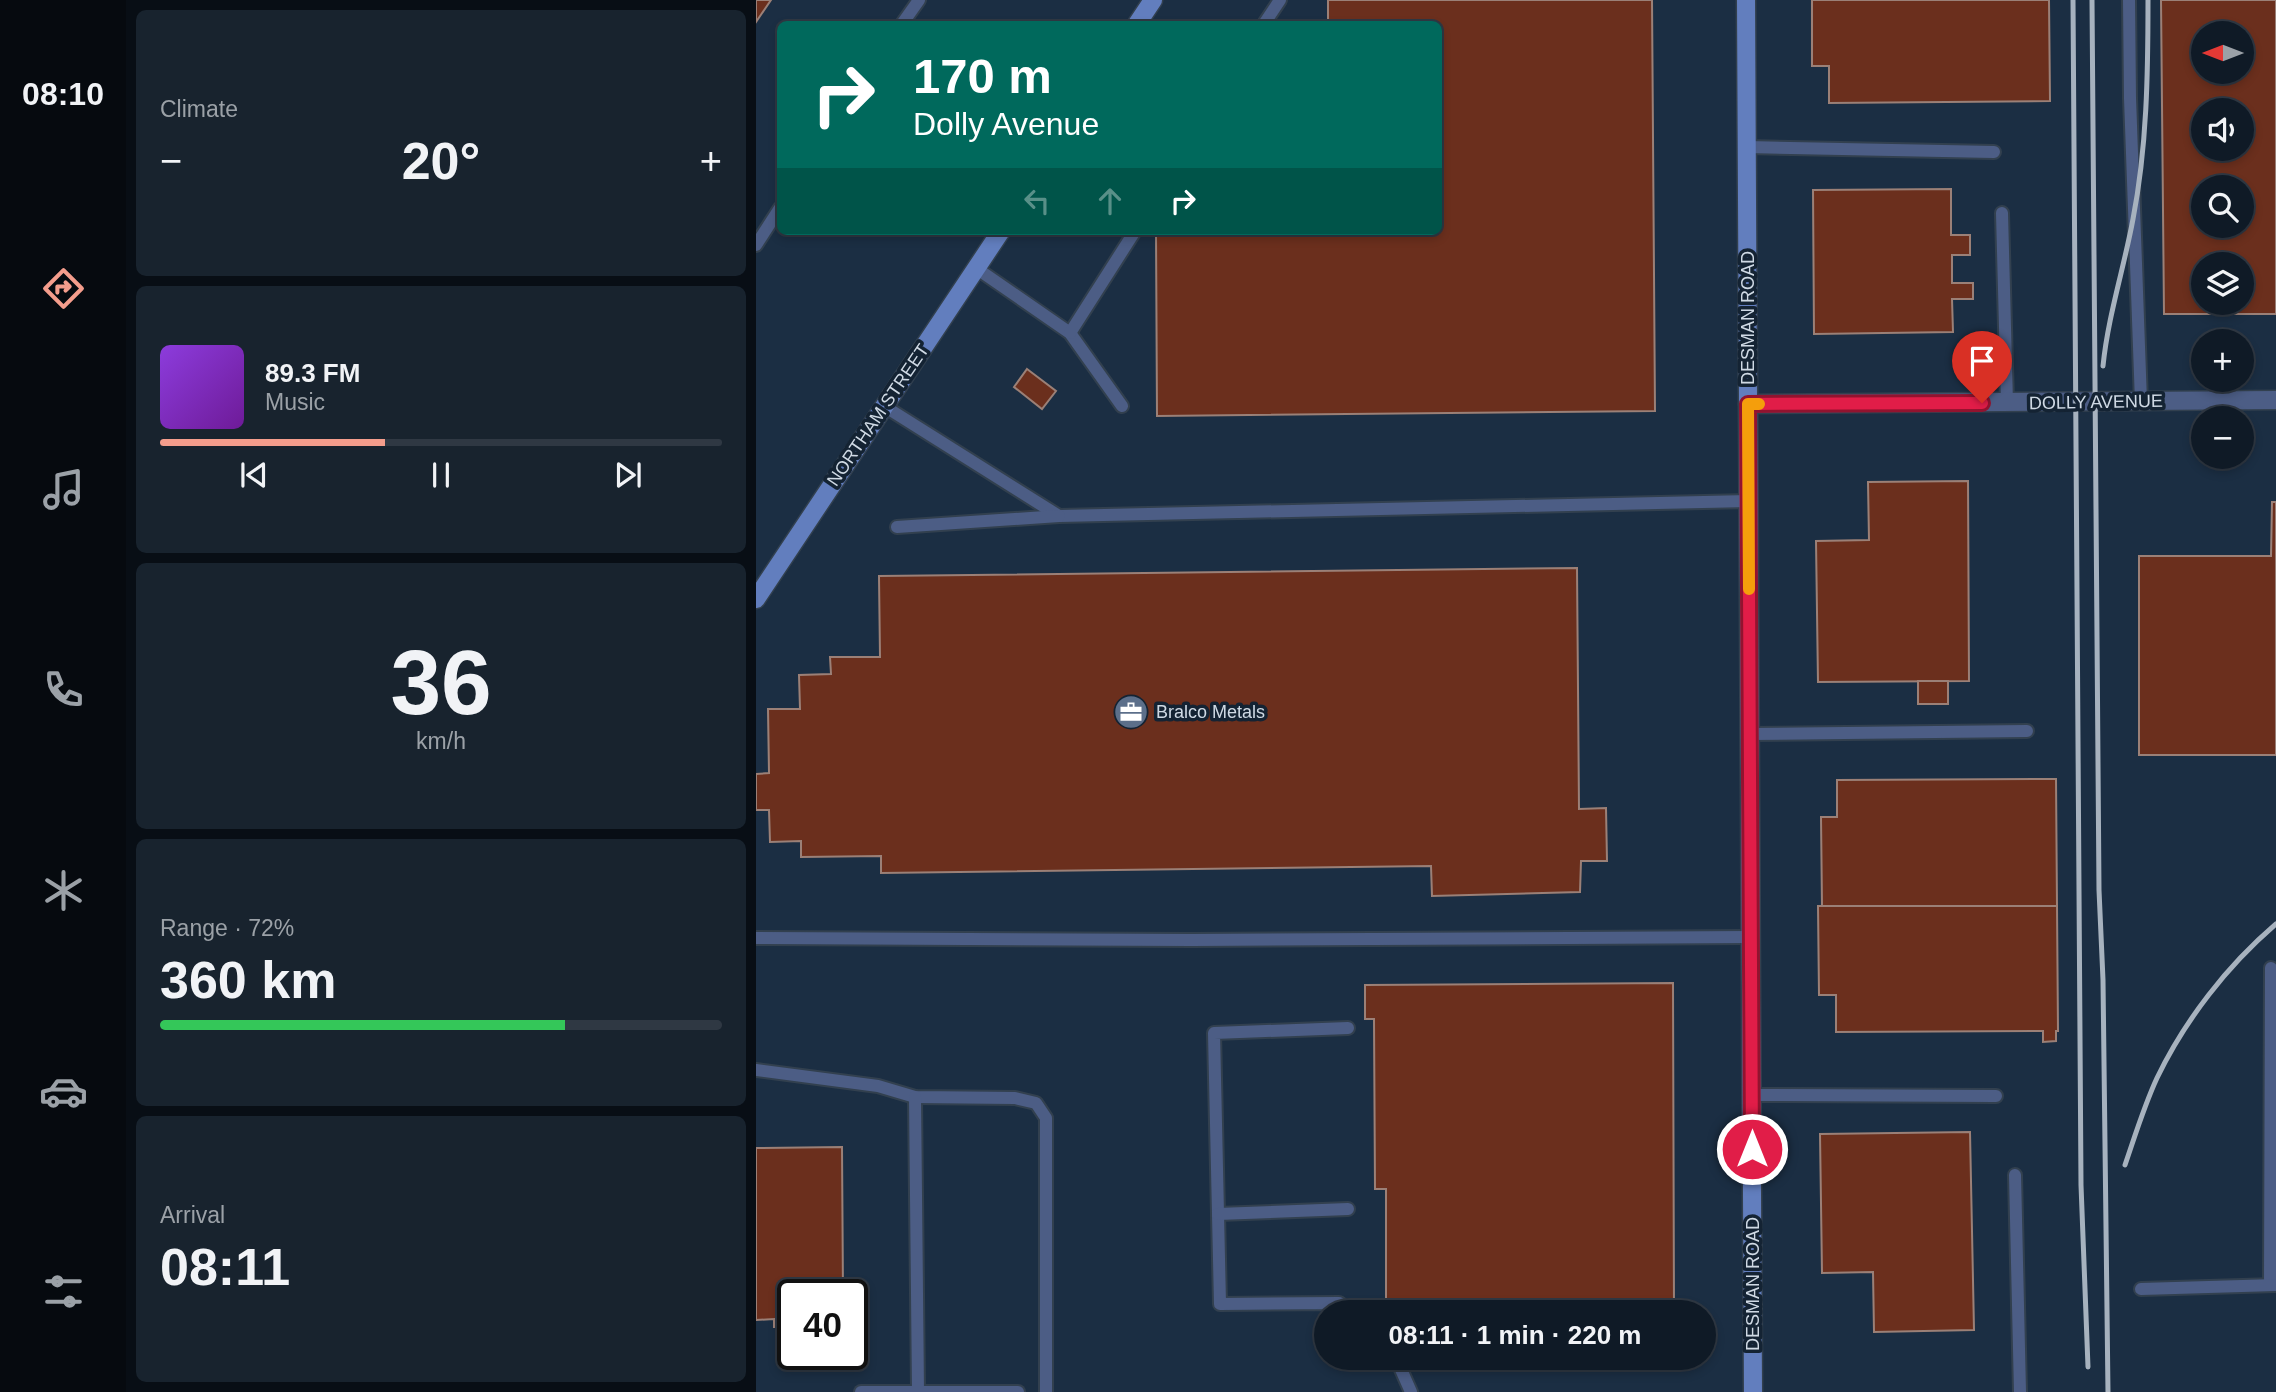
<!DOCTYPE html>
<html lang="en">
<head>
<meta charset="utf-8">
<style>
	body { margin:0; font-family:Helvetica,sans-serif; background:#18232e; color:#f1f3f6; height:100vh; display:flex; flex-direction:column; font-size:26px; white-space:nowrap }
	* { box-sizing:border-box; margin:0 }
	p { font-size:23px; color:#9ba1a7 }
	.icon { flex:none; width:38px; height:38px; fill:none; stroke:currentColor; stroke-width:2; stroke-linecap:round; stroke-linejoin:round }
	.map { position:relative; flex:1; overflow:hidden }
	.panel { display:flex; flex-direction:column; gap:10px; padding:10px; background:#080e15; width:630px }
	.panel>* { flex:none }
	.guide { position:absolute; left:21px; top:21px; width:665px; height:214px; border-radius:10px; box-shadow:0 4px 10px #0003,0 0 0 2px #2f3843; background:#00695c; color:#fff; overflow:hidden }
	.needle { width:46px; rotate:270deg }
	.fabs { position:absolute; left:1435px; top:21px; display:grid; gap:14px }
	.fabs a { display:grid; place-items:center; width:63px; height:63px; border-radius:50%; background:#0f1a26; box-shadow:0 4px 10px #0003,0 0 0 2px #2f3843; font-size:35px }
	.speed { position:absolute; left:21px; top:1279px; display:flex; gap:14px; font-size:35px; font-weight:700; text-align:center }
	.speed>* { display:grid; place-content:center; width:91px; height:91px; border-radius:50%; background:#0f1a26; box-shadow:0 4px 10px #0003,0 0 0 2px #2f3843; line-height:1 }
	.speed .limit { border:4px solid #111; border-radius:10px; background:#fff; color:#111 }
	.pin { position:absolute; display:grid; place-items:center; width:60px; height:60px; color:#fff; margin:-72px -30px; border-radius:50% 50% 50% 0; rotate:-45deg; box-shadow:0 0 7px #0007 }
	.pin .icon { rotate:45deg }
	.me { position:absolute; width:77px; margin:-38px; rotate:0deg; stroke-linejoin:round; filter:drop-shadow(0 0 5px #0008) }
	.turn { display:flex; align-items:center; gap:24px; height:147px; padding:0 21px; font-size:32px }
	.turn .icon { width:91px; height:91px; stroke-width:2.5 }
	.turn b { display:block; font-size:49px; line-height:60px }
	.lanes { display:flex; align-items:center; height:66px; padding:0 21px; background:#0003; justify-content:center; gap:35px; direction:ltr }
	.lanes .off { opacity:.35 }
	.big { font-size:52px; font-weight:700; line-height:1.1 }
	.panel .card { flex:1; display:flex; flex-direction:column; justify-content:center; gap:10px; min-width:0; padding:0 24px; border-radius:10px; background:#18232e }
	.panel .dial { align-items:center; gap:0 }
	.dial b { font-size:91px; line-height:1 }
	.song { display:flex; align-items:center; gap:21px }
	.cover { width:84px; height:84px; border-radius:10px; background:linear-gradient(135deg,hsl(270 70% 55%),hsl(280 70% 35%)) }
	.played { height:7px; border-radius:4px; background:linear-gradient(90deg,#f49d8c 40%,#2f3843 40%) }
	.keys { display:flex; justify-content:space-around; direction:ltr }
	.heat { display:flex; justify-content:space-between; align-items:center; font-size:38px; direction:ltr }
	.charge { height:10px; border-radius:5px; background:linear-gradient(90deg,#34c759 72%,#2f3843 0) }
	.trip { position:absolute; left:558px; top:1300px; width:402px; height:70px; border-radius:35px; background:#0f1a26; box-shadow:0 4px 10px #0003,0 0 0 2px #2f3843; font-weight:700; line-height:70px; text-align:center }
	main { display:flex; flex:1; min-height:0 }
	.tab-bar { display:flex; flex-direction:column; width:126px; justify-content:space-around; align-items:center; background:#060a0f; color:#9ba1a7 }
	.tab-bar .icon { width:49px; height:49px }
	.tab-bar .active { color:#f49d8c }
	.tab-bar b { font-size:32px; color:#f1f3f6 }
	.map>svg:first-child { display:block }
	.built { fill:#1b2e43; fill-rule:evenodd }
	.building { fill:#6b2f1d; stroke:#9b8077; stroke-width:2; fill-rule:evenodd }
	.lines { fill:none; stroke-linecap:round; stroke-linejoin:round }
	.lane-casing { stroke:#32404f; stroke-width:16 }
	.street-casing { stroke:#32404f; stroke-width:21 }
	.secondary-casing { stroke:#32404f; stroke-width:21 }
	.lane { stroke:#4c5d85; stroke-width:12 }
	.street { stroke:#4c5d85; stroke-width:18 }
	.secondary { stroke:#627ebe; stroke-width:18 }
	.rail { stroke:#a7b2be; stroke-width:5 }
	.route-casing { stroke:#92132f; stroke-width:18 }
	.route { stroke:#e11d48; stroke-width:12 }
	.slow { stroke:#f59e0b; stroke-width:12 }
	.labels { text-anchor:middle; stroke-width:7; stroke-linejoin:round; paint-order:stroke }
	.street-label { font-size:18px; fill:#cfd9e4; stroke:#142333 }
	.poi-label { font-size:18px; fill:#cfd9e4; stroke:#142333; text-anchor:start }
</style>
</head>
<body>
<main>
<nav class="tab-bar">
<b>08:10</b>
<svg class="icon active" aria-label="directions" viewBox="0 0 24 24"><path d="M12 3l9 9-9 9-9-9zM9 14v-3h6M13 9l2 2-2 2"/></svg>
<svg class="icon" aria-label="music" viewBox="0 0 24 24"><path d="M9 18V5l10-2v13"/><circle cx="6" cy="18" r="3"/><circle cx="16" cy="16" r="3"/></svg>
<svg class="icon" aria-label="phone" viewBox="0 0 24 24"><path d="M5 4h4l2 5-3 2q2 4 5 5l2-3 5 2v4C11 20 4 13 5 4z"/></svg>
<svg class="icon" aria-label="climate" viewBox="0 0 24 24"><path d="M12 3v18M4 7l16 10M4 17L20 7"/></svg>
<svg class="icon" aria-label="car" viewBox="0 0 24 24"><path d="M5 17H2v-5l4-1 3-4h7l3 4 3 1v5h-3M9 17h6M6 11h13"/><circle cx="7" cy="17" r="2"/><circle cx="17" cy="17" r="2"/></svg>
<svg class="icon" aria-label="filters" viewBox="0 0 24 24"><path d="M4 7h16M4 17h16"/><circle cx="9" cy="7" r="2"/><circle cx="15" cy="17" r="2"/></svg>
</nav>
<section class="panel">
<div class="card"><p>Climate</p>
<div class="heat"><a>−</a><b class="big">20°</b><a>+</a></div>
</div>
<div class="card">
<div class="song"><i class="cover"></i><div><b>89.3 FM</b><p>Music</p></div></div>
<div class="played"></div>
<div class="keys"><svg class="icon" aria-label="previous" viewBox="0 0 24 24"><path d="M18 5L8 12l10 7zM5 5v14"/></svg><svg class="icon" aria-label="pause" viewBox="0 0 24 24"><path d="M8 5v14M16 5v14"/></svg><svg class="icon" aria-label="next" viewBox="0 0 24 24"><path d="M6 5l10 7-10 7zM19 5v14"/></svg></div>
</div>
<div class="card dial"><b>36</b><p>km/h</p></div>
<div class="card"><p>Range · 72%</p><b class="big">360 km</b><div class="charge"></div></div>
<div class="card"><p>Arrival</p><b class="big">08:11</b></div>
</section>
<div class="map">
<svg width="1520" height="1392" viewBox="0 0 1520 1392">
	<rect width="100%" height="100%" fill="#142333"/>
	<!-- built -->
	<path class="built" d="M0 0H1520V1392H0ZM24 24H682V231H24ZM1447 33H1486V72H1447ZM1447 110H1486V149H1447ZM1447 187H1486V226H1447ZM1447 264H1486V303H1447ZM1447 341H1486V380H1447ZM1447 418H1486V457H1447ZM37 1295H96V1354H37ZM570 1312H948V1358H570Z"/>
	<!-- building -->
	<g class="building">
		<path d="M0 0H15L0 22Z"/>
		<path d="M572 0H896L899 411 401 416 400 231H682V24H572Z"/>
		<path d="M1056 0H1293L1294 101 1073 103V66H1056Z"/>
		<path d="M1405 0H1520V314H1408ZM1447 33H1486V72H1447ZM1447 110H1486V149H1447ZM1447 187H1486V226H1447ZM1447 264H1486V303H1447Z"/>
		<path d="M1195 189V235H1214V255H1196V283H1217V299H1196L1197 332 1058 334 1057 190Z"/>
		<path d="M271 369 300 391 286 409 258 387Z"/>
		<path d="M1212 481 1213 681 1062 682 1060 541 1113 540 1112 482Z"/>
		<path d="M1516 502H1520V755H1383V556H1515Z"/>
		<path d="M821 568 823 809 850 808 851 861H825L824 892 676 896 675 866 125 873V856L45 857V841L14 842 13 810H0V774L13 773 12 709H44L43 675 75 674 74 657H124L123 576Z"/>
		<rect x="1162" y="681" width="30" height="23"/>
		<path d="M1300 779 1301 906H1066L1065 817H1081V780Z"/>
		<path d="M1062 906H1301L1302 1031H1300V1041L1287 1042V1031L1080 1032V995H1063Z"/>
		<path d="M917 983 918 1312H747L732 1299H630V1189H619L618 1019H609V985Z"/>
		<path d="M1214 1132 1218 1330 1118 1332 1117 1272 1066 1273 1064 1134Z"/>
		<path d="M86 1147 87 1295H37V1327H18V1319L0 1320V1148Z"/>
	</g>
	<g class="lines">
		<!-- lane casing -->
		<g class="lane-casing">
			<g id="lane">
				<path d="M1373 0 1374 98 1385 402"/>
				<path d="M146 24 163 0"/>
				<path d="M508 24 524 0"/>
				<path d="M991 147 1238 152"/>
				<path d="M1246 213 1251 403"/>
				<path d="M0 245 24 208"/>
				<path d="M220 268 314 333 366 406"/>
				<path d="M314 333 379 231"/>
				<path d="M128 406 303 516 993 501"/>
				<path d="M141 527 303 516"/>
				<path d="M994 734 1271 731"/>
				<path d="M0 938 436 940 995 937"/>
				<path d="M592 1028 458 1033 464 1304 583 1303 595 1312"/>
				<path d="M0 1070 122 1086 159 1097 259 1098 280 1103 290 1118V1392"/>
				<path d="M996 1095 1240 1096"/>
				<path d="M159 1097 162 1391"/>
				<path d="M1259 1175 1264 1392"/>
				<path d="M462 1214 592 1209"/>
				<path d="M1514 1285 1515 968"/>
				<path d="M1385 1289 1520 1285"/>
				<path d="M640 1358 655 1392"/>
				<path d="M105 1392H262"/>
			</g>
		</g>
		<!-- street casing -->
		<g class="street-casing">
			<path id="street" d="M992 404 1520 400"/>
		</g>
		<!-- secondary casing -->
		<g class="secondary-casing">
			<g id="secondary">
				<path d="M990 0 997 1392"/>
				<path d="M381 24 397 0"/>
				<path d="M0 599 245 231"/>
			</g>
		</g>
		<!-- lane -->
		<use href="#lane" class="lane"/>
		<!-- street -->
		<use href="#street" class="street"/>
		<!-- secondary -->
		<use href="#secondary" class="secondary"/>
		<!-- rail -->
		<g class="rail">
			<path d="M1317 0 1325 1185 1332 1367"/>
			<path d="M1336 0 1343 890 1347 980 1352 1392"/>
			<path d="M1347 366C1352 316 1368 268 1377 219 1391 147 1392 73 1392 0"/>
			<path d="M1369 1165C1379 1136 1388 1106 1401 1078 1429 1020 1471 966 1520 924"/>
		</g>
	</g>
	<g class="lines">
		<!-- route casing -->
		<g class="route-casing">
			<path id="route" d="M996 1149 992 404 1226 403"/>
		</g>
		<!-- route -->
		<use href="#route" class="route"/>
		<!-- slow -->
		<path class="slow" d="M993 589 992 404H1003"/>
	</g>
	<!-- icons -->
	<defs>
		<g id="office-disc" transform="scale(1.75)"><circle r="9.5" fill="#5c6f8a" stroke="#142333"/><path d="M-6-3h4V-5.5h4V-3h4V5H-6ZM-1-4.5V-3h2v-1.5ZM-6 0V1H6V0Z" fill="#fff"/></g>
	</defs>
	<g fill-rule="evenodd">
		<use href="#office-disc" x="375" y="712"/>
	</g>
	<g class="labels">
		<!-- street labels -->
		<g class="street-label">
			<text transform="translate(992 318) rotate(-90)" y="6">DESMAN ROAD</text>
			<text transform="translate(1340 402) rotate(-1)" y="6">DOLLY AVENUE</text>
			<text transform="translate(122 415) rotate(-56)" y="6">NORTHAM STREET</text>
			<text transform="translate(997 1284) rotate(-90)" y="6">DESMAN ROAD</text>
		</g>
		<!-- poi labels -->
		<g class="poi-label">
			<text x="400" y="718">Bralco Metals</text>
		</g>
	</g>
</svg>
<div class="fabs">
<a><svg class="needle" viewBox="-14 -14 28 28"><path d="M0-13l5 13h-10z" fill="#e53935"/><path d="M0 13l5-13h-10z" fill="#9ba1a7"/></svg></a>
<a><svg class="icon" aria-label="sound" viewBox="0 0 24 24"><path d="M4 9h4l5-4v14l-5-4H4zM17 9q2 3 0 6"/></svg></a>
<a><svg class="icon" aria-label="search" viewBox="0 0 24 24"><circle cx="10" cy="10" r="6"/><path d="M15 15l6 6"/></svg></a>
<a><svg class="icon" aria-label="layers" viewBox="0 0 24 24"><path d="M12 4l9 5-9 5-9-5zM3 14l9 5 9-5"/></svg></a>
<a>+</a>
<a>−</a>
</div>
<div class="speed"><div class="limit">40</div></div>
<div class="pin" style="left:1226px;top:403px;background:#d93025"><svg class="icon" aria-label="arrive" viewBox="0 0 24 24"><path d="M6 21V4h12l-3 4 3 4H6"/></svg></div>
<svg class="me" style="left:996px;top:1149px" viewBox="-20 -20 40 40"><circle r="17" fill="#e11d48" stroke="#fff" stroke-width="3"/><path d="M0-11L8 9 0 5-8 9z" fill="#fff"/></svg>
<div class="trip">08:11 · 1 min · 220 m</div>
<div class="guide">
<div class="turn"><svg class="icon" aria-label="right" viewBox="0 0 24 24"><path d="M7 20v-9h11M14 6l5 5-5 5"/></svg><div><b>170 m</b>Dolly Avenue</div></div>
<div class="lanes"><svg class="icon off" aria-label="left" viewBox="0 0 24 24"><path d="M17 20v-9H6M10 6l-5 5 5 5"/></svg><svg class="icon off" aria-label="ahead" viewBox="0 0 24 24"><path d="M12 20V5M6 11l6-6 6 6"/></svg><svg class="icon" aria-label="right" viewBox="0 0 24 24"><path d="M7 20v-9h11M14 6l5 5-5 5"/></svg></div>
</div>
</div>
</main>
</body>
</html>
